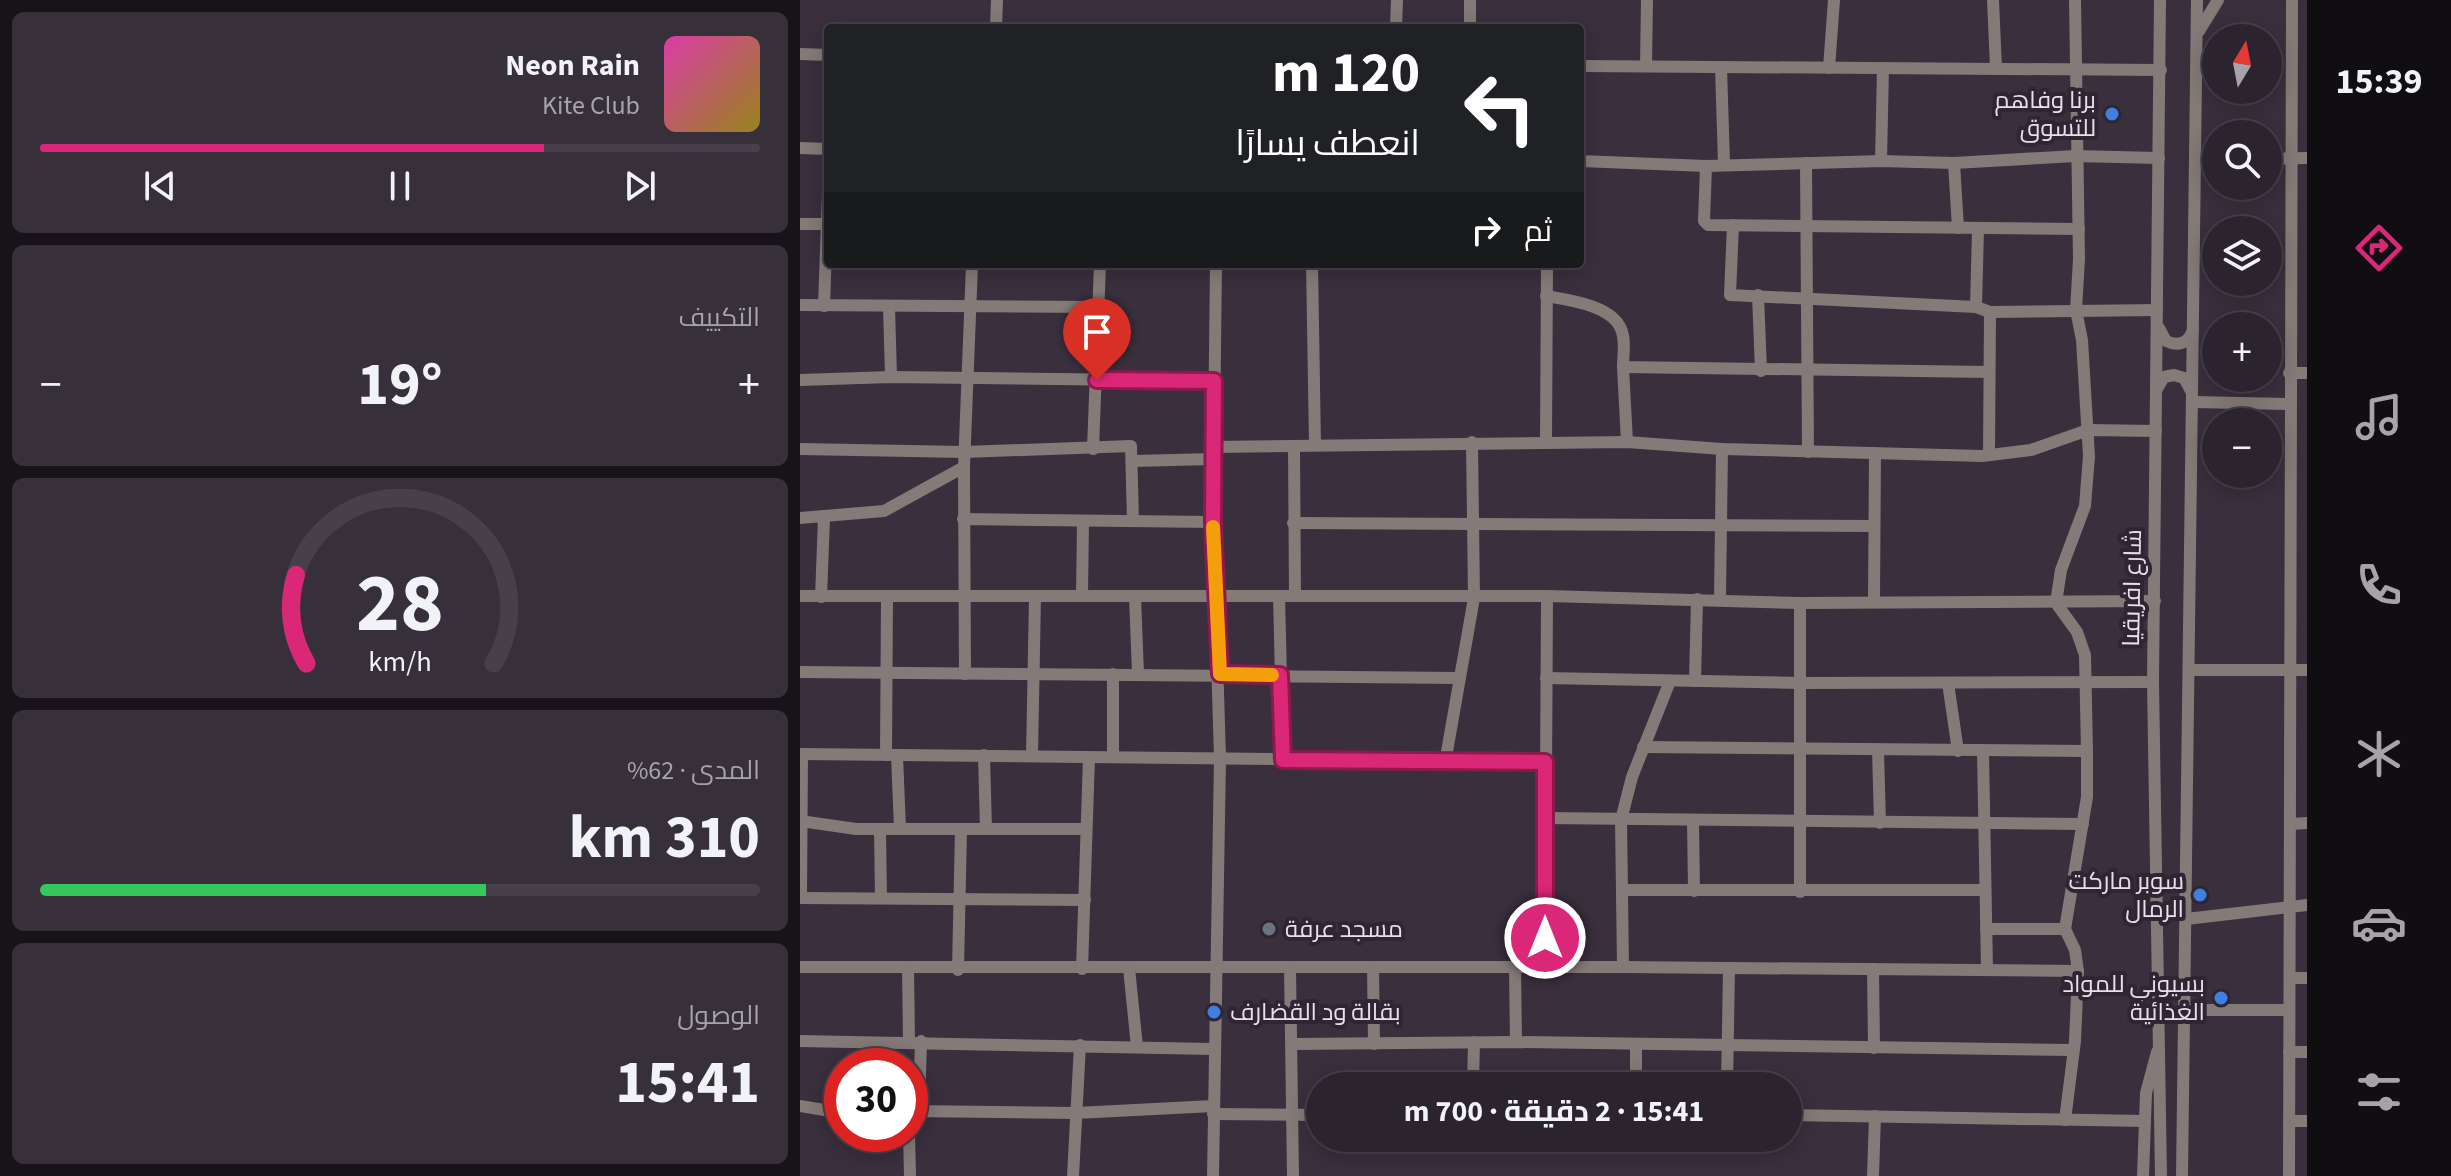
<!DOCTYPE html>
<html lang="ar">
<head>
<meta charset="utf-8">
<style>
	body { margin:0; font-family:"Source Sans 3",Cairo,sans-serif; background:#372f3a; color:#f1f3f6; direction:rtl; height:100vh; display:flex; flex-direction:column; font-size:30px; white-space:nowrap }
	* { box-sizing:border-box; margin:0 }
	p { font-size:26px; color:#a6a4aa }
	.icon { flex:none; width:44px; height:44px; fill:none; stroke:currentColor; stroke-width:2; stroke-linecap:round; stroke-linejoin:round }
	.map { position:relative; flex:1; overflow:hidden; direction:ltr }
	.panel { display:flex; flex-direction:column; gap:12px; padding:12px; background:#181319; width:800px }
	.panel>* { flex:none }
	.hud { position:absolute; left:24px; top:24px; width:760px; height:244px; border-radius:8px; box-shadow:0 4px 20px #0003,0 0 0 2px #47404a; direction:rtl; background:#202124; color:#fff; overflow:hidden }
	.needle { width:52px; rotate:10deg }
	.tools { position:absolute; left:1402px; top:24px; display:grid; gap:16px }
	.tools a { display:grid; place-items:center; width:80px; height:80px; border-radius:50%; background:#2b232e; box-shadow:0 4px 20px #0003,0 0 0 2px #47404a; font-size:40px }
	.speed { position:absolute; left:24px; top:1048px; display:flex; gap:16px; font-size:40px; font-weight:700; text-align:center }
	.speed>* { display:grid; place-content:center; width:104px; height:104px; border-radius:50%; background:#2b232e; box-shadow:0 4px 20px #0003,0 0 0 2px #47404a; line-height:1 }
	.speed .limit { border:12px solid #d22; background:#fff; color:#111 }
	.pin { position:absolute; display:grid; place-items:center; width:68px; height:68px; color:#fff; margin:-82px -34px; border-radius:50% 50% 50% 0; rotate:-45deg; box-shadow:0 0 8px #0007 }
	.pin .icon { rotate:45deg }
	.me { position:absolute; width:88px; margin:-44px; rotate:0deg; stroke-linejoin:round; filter:drop-shadow(0 0 6px #0008) }
	.turn { display:flex; align-items:center; gap:28px; height:168px; padding:0 32px; font-size:36px }
	.turn .icon { width:104px; height:104px; stroke-width:2.5 }
	.turn b { display:block; font-size:56px; line-height:68px }
	.then { display:flex; align-items:center; height:76px; padding:0 32px; background:#0003; gap:16px; font-size:30px }
	.big { font-size:60px; font-weight:700; line-height:1.1 }
	.panel .tile { flex:1; display:flex; flex-direction:column; justify-content:center; gap:12px; min-width:0; padding:0 28px; border-radius:12px; background:#372f3a }
	.panel .dial { align-items:center; gap:0 }
	.dial svg { height:208px; overflow:visible; fill:none; stroke:#47404a; stroke-width:7; stroke-linecap:round; text-anchor:middle }
	.dial text { fill:#f1f3f6; stroke:none }
	.song { display:flex; align-items:center; gap:24px }
	.cover { width:96px; height:96px; border-radius:12px; background:linear-gradient(135deg,hsl(320 70% 55%),hsl(50 70% 35%)) }
	.played { height:8px; border-radius:4px; background:linear-gradient(90deg,#db2777 70%,#47404a 70%) }
	.keys { display:flex; justify-content:space-around; direction:ltr }
	.heat { display:flex; justify-content:space-between; align-items:center; font-size:44px; direction:ltr }
	.charge { height:12px; border-radius:6px; background:linear-gradient(90deg,#34c759 62%,#47404a 0) }
	.trip { position:absolute; left:506px; top:1072px; width:496px; height:80px; border-radius:40px; background:#2b232e; box-shadow:0 4px 20px #0003,0 0 0 2px #47404a; font-weight:700; line-height:80px; text-align:center; direction:rtl }
	main { display:flex; flex:1; min-height:0 }
	.tabs { display:flex; flex-direction:column; width:144px; justify-content:space-around; align-items:center; background:#110e12; color:#a6a4aa }
	.tabs .icon { width:56px; height:56px }
	.tabs .current { color:#db2777 }
	.tabs b { font-size:36px; color:#f1f3f6 }
	.map>svg:first-child { display:block }
	.lines { fill:none; stroke-linecap:round; stroke-linejoin:round }
	.minor { stroke:#847a77; stroke-width:12 }
	.route-casing { stroke:#8e194d; stroke-width:20 }
	.route { stroke:#db2777; stroke-width:14 }
	.slow { stroke:#f59e0b; stroke-width:14 }
	.shop-dot { fill:#3f7fe0; stroke:#2f2533; stroke-width:3 }
	.worship-dot { fill:#6b7280; stroke:#2f2533; stroke-width:3 }
	.labels { text-anchor:middle; stroke-width:8; stroke-linejoin:round; paint-order:stroke }
	.poi-label { font-size:24px; fill:#e7e0ea; stroke:#2f2533; text-anchor:end }
	.street-label { font-size:24px; fill:#e7e0ea; stroke:#2f2533 }
</style>
</head>
<body>
<main>
<nav class="tabs">
<b>15:39</b>
<svg class="icon current" aria-label="directions" viewBox="0 0 24 24"><path d="M12 3l9 9-9 9-9-9zM9 14v-3h6M13 9l2 2-2 2"/></svg>
<svg class="icon" aria-label="music" viewBox="0 0 24 24"><path d="M9 18V5l10-2v13"/><circle cx="6" cy="18" r="3"/><circle cx="16" cy="16" r="3"/></svg>
<svg class="icon" aria-label="phone" viewBox="0 0 24 24"><path d="M5 4h4l2 5-3 2q2 4 5 5l2-3 5 2v4C11 20 4 13 5 4z"/></svg>
<svg class="icon" aria-label="climate" viewBox="0 0 24 24"><path d="M12 3v18M4 7l16 10M4 17L20 7"/></svg>
<svg class="icon" aria-label="car" viewBox="0 0 24 24"><path d="M5 17H2v-5l4-1 3-4h7l3 4 3 1v5h-3M9 17h6M6 11h13"/><circle cx="7" cy="17" r="2"/><circle cx="17" cy="17" r="2"/></svg>
<svg class="icon" aria-label="filters" viewBox="0 0 24 24"><path d="M4 7h16M4 17h16"/><circle cx="9" cy="7" r="2"/><circle cx="15" cy="17" r="2"/></svg>
</nav>
<div class="map">
<svg width="1507" height="1176" viewBox="0 0 1507 1176">
	<rect width="100%" height="100%" fill="#392f3d"/>
	<g class="lines">
		<!-- minor -->
		<g class="minor">
			<path d="M1193 0 1196 68"/>
			<path d="M1360 0 1353 682 1361 1176"/>
			<path d="M196 28 197 0"/>
			<path d="M596 28 597 0"/>
			<path d="M670 28V0"/>
			<path d="M1399 31 1418 0"/>
			<path d="M0 54 28 55"/>
			<path d="M780 66 1361 70"/>
			<path d="M846 66 847 0"/>
			<path d="M921 67 924 163"/>
			<path d="M1029 68 1034 0"/>
			<path d="M0 148 28 149"/>
			<path d="M1468 159 1507 158"/>
			<path d="M1397 160 1416 159"/>
			<path d="M780 161 906 166 1081 161 1154 163 1275 156 1359 158"/>
			<path d="M1081 161 1083 68"/>
			<path d="M1006 163 1008 452"/>
			<path d="M1154 163 1158 228"/>
			<path d="M906 166 904 221 908 225 1279 229"/>
			<path d="M0 224H28"/>
			<path d="M933 225 930 295 1176 307"/>
			<path d="M1178 230 1176 307 1190 312 1189 455"/>
			<path d="M512 264 515 445"/>
			<path d="M958 295 961 371"/>
			<path d="M746 296C768 300 811 305 821 329 826 340 823 356 823 367L1189 372"/>
			<path d="M0 305 299 307"/>
			<path d="M24 306 28 194"/>
			<path d="M89 307 91 377"/>
			<path d="M1190 312 1357 310"/>
			<path d="M1359 328 1366 341C1378 347 1389 343 1393 330"/>
			<path d="M823 367 827 442"/>
			<path d="M1489 373H1507"/>
			<path d="M0 380 91 377 414 381"/>
			<path d="M1357 389 1364 377 1374 375 1384 378 1391 391"/>
			<path d="M1393 402 1490 404"/>
			<path d="M746 442 747 264"/>
			<path d="M494 446 495 596"/>
			<path d="M414 447 827 442 922 449 1182 456 1231 450 1288 430 1356 431"/>
			<path d="M0 449 164 452 331 446 333 521"/>
			<path d="M293 449 300 264"/>
			<path d="M333 461 413 459"/>
			<path d="M0 518 84 511 164 467"/>
			<path d="M163 519 413 522"/>
			<path d="M493 523 1074 526"/>
			<path d="M0 596H747L1000 603 1355 601"/>
			<path d="M282 596 283 521"/>
			<path d="M335 596 338 674"/>
			<path d="M479 596 483 760"/>
			<path d="M21 597 24 518"/>
			<path d="M920 599 922 449"/>
			<path d="M1074 601 1075 453"/>
			<path d="M1390 670H1507"/>
			<path d="M0 672 658 678"/>
			<path d="M165 674 164 467 172 264"/>
			<path d="M313 674V757"/>
			<path d="M746 678 1000 683 1353 682"/>
			<path d="M895 681 897 599"/>
			<path d="M1148 683 1158 751"/>
			<path d="M843 747 1287 751"/>
			<path d="M1078 750 1080 823"/>
			<path d="M1183 752 1187 969"/>
			<path d="M0 754 745 762"/>
			<path d="M86 755 87 598"/>
			<path d="M97 755 100 829"/>
			<path d="M184 755 186 829"/>
			<path d="M232 756 235 596"/>
			<path d="M645 763 674 598 672 442"/>
			<path d="M745 818 1283 824"/>
			<path d="M0 821 56 829H286"/>
			<path d="M893 822 894 891"/>
			<path d="M1490 824 1507 823"/>
			<path d="M80 830 81 898"/>
			<path d="M822 890H1184"/>
			<path d="M1000 892V603"/>
			<path d="M0 898 285 900"/>
			<path d="M1 898 2 754"/>
			<path d="M1386 919 1507 905"/>
			<path d="M1186 929H1265"/>
			<path d="M0 967H823L1278 971"/>
			<path d="M823 967 821 820 832 777 870 681"/>
			<path d="M108 968 109 1041"/>
			<path d="M329 968 337 1047"/>
			<path d="M490 968 493 1176"/>
			<path d="M573 968 574 1044"/>
			<path d="M715 968 716 1042"/>
			<path d="M745 968 747 596"/>
			<path d="M282 969 289 757"/>
			<path d="M1073 969 1074 1048"/>
			<path d="M158 970 161 829"/>
			<path d="M1490 978H1507"/>
			<path d="M1385 1010H1489"/>
			<path d="M0 1041 413 1049"/>
			<path d="M493 1044 716 1042 1273 1050"/>
			<path d="M836 1045V1086"/>
			<path d="M1489 1052H1507"/>
			<path d="M673 1086 674 1042"/>
			<path d="M927 1086 929 969"/>
			<path d="M0 1106 42 1113"/>
			<path d="M110 1111 276 1113 413 1106"/>
			<path d="M119 1111 121 1041"/>
			<path d="M413 1114 520 1115"/>
			<path d="M988 1115 1345 1121"/>
			<path d="M1265 1120 1275 1041 1278 971 1275 950 1265 929 1287 797V751L1285 655 1277 632 1256 603 1261 570 1285 506 1289 456 1282 340 1276 310 1279 259 1275 0"/>
			<path d="M1489 1121H1507"/>
			<path d="M109 1134 110 1176"/>
			<path d="M273 1176 280 1045"/>
			<path d="M413 1176 420 759 413 522 416 264"/>
			<path d="M1073 1176 1075 1116"/>
			<path d="M1343 1176 1346 1093 1357 1052"/>
			<path d="M1382 1176 1397 0"/>
			<path d="M1489 1176 1492 0"/>
		</g>
	</g>
	<g class="lines">
		<!-- route casing -->
		<g class="route-casing">
			<path id="route" d="M297 380 414 381 413 522 420 674 480 675 483 760 745 762V938"/>
		</g>
		<!-- route -->
		<use href="#route" class="route"/>
		<!-- slow -->
		<path class="slow" d="M413 527 420 674 472 675"/>
	</g>
	<!-- markers -->
	<g class="shop-dot">
		<circle cx="1312" cy="114" r="8"/>
		<circle cx="1400" cy="895" r="8"/>
		<circle cx="1421" cy="998" r="8"/>
		<circle cx="414" cy="1012" r="8"/>
	</g>
	<circle class="worship-dot" cx="469" cy="929" r="8"/>
	<g class="labels">
		<!-- poi labels -->
		<g class="poi-label">
			<text x="1296" y="108">برنا وفاهم<tspan x="1296" dy="28">للتسوق</tspan></text>
			<text x="1384" y="889">سوبر ماركت<tspan x="1384" dy="28">الرمال</tspan></text>
			<text x="485" y="937" text-anchor="start">مسجد عرفة</text>
			<text x="1405" y="992">بسيوني للمواد<tspan x="1405" dy="28">الغذائية</tspan></text>
			<text x="430" y="1020" text-anchor="start">بقالة ود القضارف</text>
		</g>
		<!-- street labels -->
		<g class="street-label">
			<text transform="translate(1332 588) rotate(-89)" y="8">شارع افريقيا</text>
		</g>
	</g>
</svg>
<div class="tools">
<a><svg class="needle" viewBox="-14 -14 28 28"><path d="M0-13l5 13h-10z" fill="#e53935"/><path d="M0 13l5-13h-10z" fill="#a6a4aa"/></svg></a>
<a><svg class="icon" aria-label="search" viewBox="0 0 24 24"><circle cx="10" cy="10" r="6"/><path d="M15 15l6 6"/></svg></a>
<a><svg class="icon" aria-label="layers" viewBox="0 0 24 24"><path d="M12 4l9 5-9 5-9-5zM3 14l9 5 9-5"/></svg></a>
<a>+</a>
<a>−</a>
</div>
<div class="speed"><div class="limit">30</div></div>
<div class="pin" style="left:297px;top:380px;background:#d93025"><svg class="icon" aria-label="arrive" viewBox="0 0 24 24"><path d="M6 21V4h12l-3 4 3 4H6"/></svg></div>
<svg class="me" style="left:745px;top:938px" viewBox="-20 -20 40 40"><circle r="17" fill="#db2777" stroke="#fff" stroke-width="3"/><path d="M0-11L8 9 0 5-8 9z" fill="#fff"/></svg>
<div class="trip">15:41 · 2 دقيقة · 700 m</div>
<div class="hud">
<div class="turn"><svg class="icon" aria-label="left" viewBox="0 0 24 24"><path d="M17 20v-9H6M10 6l-5 5 5 5"/></svg><div><b>120 m</b>انعطف يسارًا</div></div>
<div class="then">ثم<svg class="icon" aria-label="right" viewBox="0 0 24 24"><path d="M7 20v-9h11M14 6l5 5-5 5"/></svg></div>
</div>
</div>
<section class="panel">
<div class="tile">
<div class="song"><i class="cover"></i><div><b>Neon Rain</b><p>Kite Club</p></div></div>
<div class="played"></div>
<div class="keys"><svg class="icon" aria-label="previous" viewBox="0 0 24 24"><path d="M18 5L8 12l10 7zM5 5v14"/></svg><svg class="icon" aria-label="pause" viewBox="0 0 24 24"><path d="M8 5v14M16 5v14"/></svg><svg class="icon" aria-label="next" viewBox="0 0 24 24"><path d="M6 5l10 7-10 7zM19 5v14"/></svg></div>
</div>
<div class="tile"><p>التكييف</p>
<div class="heat"><a>−</a><b class="big">19°</b><a>+</a></div>
</div>
<div class="tile dial"><svg viewBox="0 0 100 80">
<path d="M14 69A42 42 0 1 1 86 69"/>
<path d="M14 69A42 42 0 0 1 10 35" stroke="#db2777"/>
<text x="50" y="56" font-size="32" font-weight="700">28</text>
<text x="50" y="72" font-size="11">km/h</text>
</svg></div>
<div class="tile"><p>المدى · 62%</p><b class="big">310 km</b><div class="charge"></div></div>
<div class="tile"><p>الوصول</p><b class="big">15:41</b></div>
</section>
</main>
</body>
</html>
